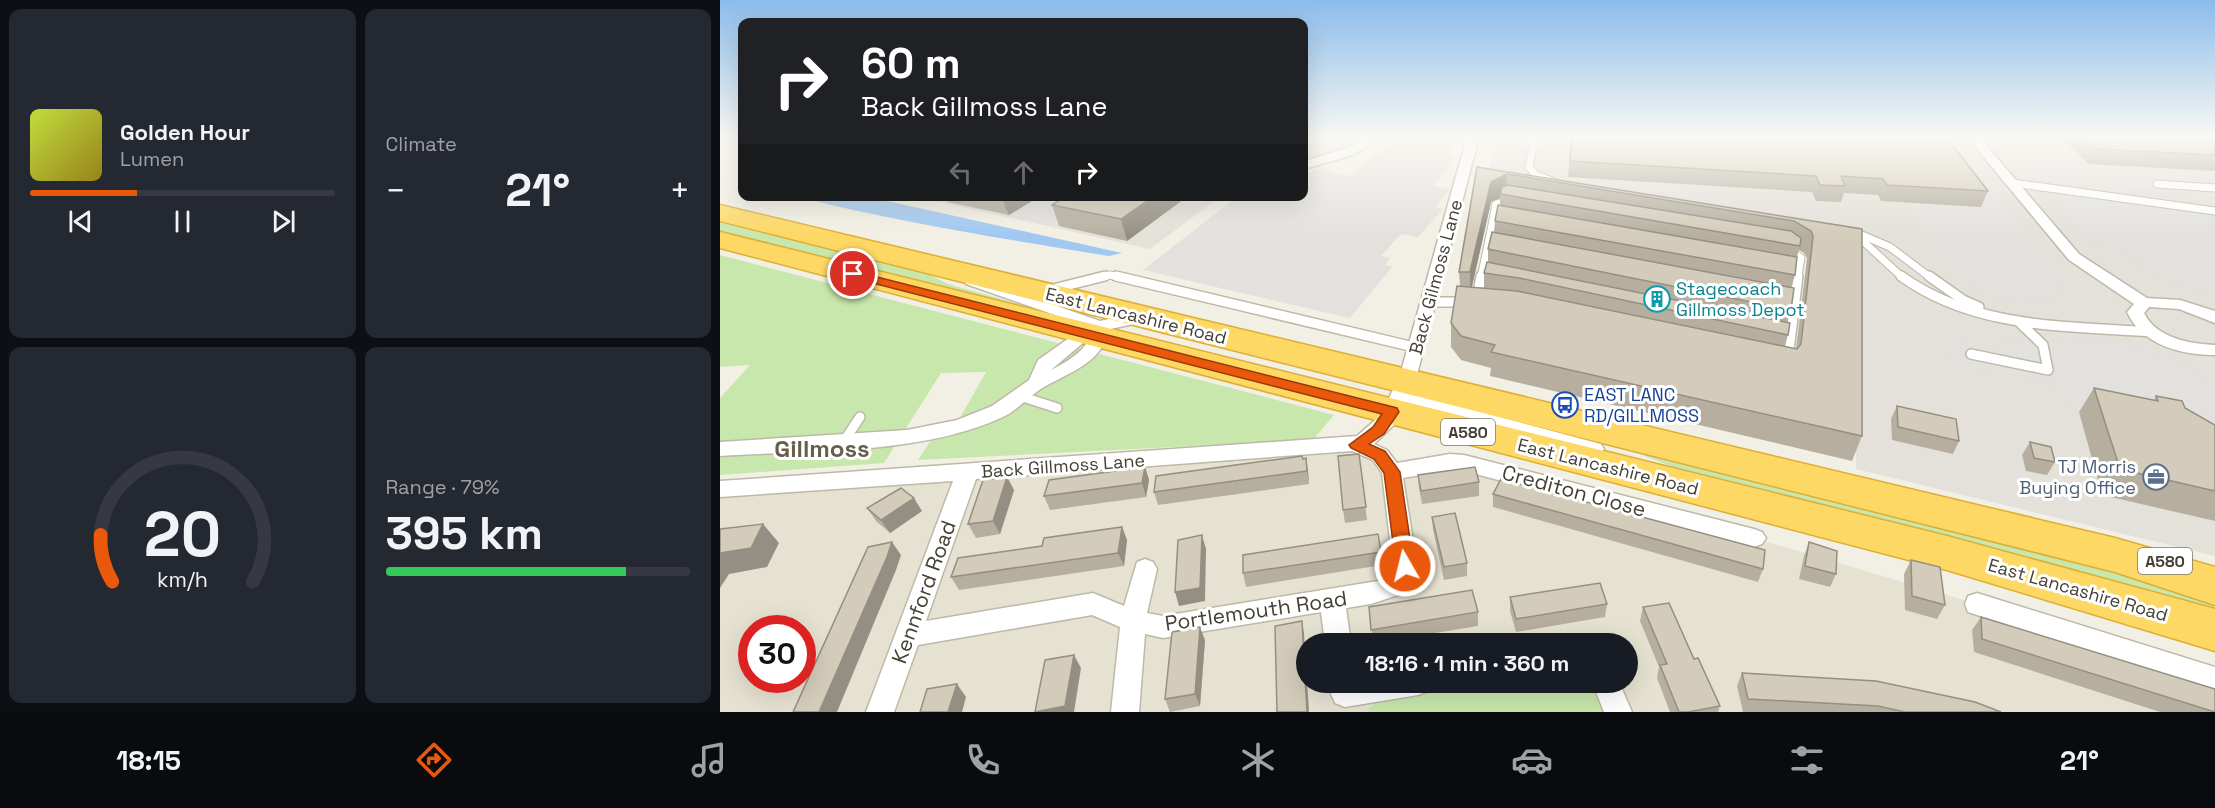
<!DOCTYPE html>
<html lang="en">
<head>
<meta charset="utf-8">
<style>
	body { margin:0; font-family:"Space Grotesk",sans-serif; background:#242831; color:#f1f3f6; height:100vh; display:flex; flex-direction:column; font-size:22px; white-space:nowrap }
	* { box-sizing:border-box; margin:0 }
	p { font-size:20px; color:#9ea1a6 }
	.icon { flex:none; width:33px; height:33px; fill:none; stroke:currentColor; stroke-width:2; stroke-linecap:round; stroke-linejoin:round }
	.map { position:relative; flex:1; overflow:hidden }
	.sheet { display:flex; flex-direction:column; gap:9px; padding:9px; background:#0d0f14; width:720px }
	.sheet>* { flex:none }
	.top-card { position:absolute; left:18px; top:18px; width:570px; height:183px; border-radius:12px; box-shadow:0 6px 24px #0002; background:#202124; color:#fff; overflow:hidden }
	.speed { position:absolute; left:18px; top:615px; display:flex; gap:12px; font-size:30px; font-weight:700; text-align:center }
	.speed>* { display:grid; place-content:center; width:78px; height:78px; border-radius:50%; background:#171b24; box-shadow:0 6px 24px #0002; line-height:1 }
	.speed .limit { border:9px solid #d22; background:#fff; color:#111 }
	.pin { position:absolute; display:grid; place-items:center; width:51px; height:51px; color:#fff; margin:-26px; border:3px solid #fff; border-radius:50%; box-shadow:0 2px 6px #0007 }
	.me { position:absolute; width:66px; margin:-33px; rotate:352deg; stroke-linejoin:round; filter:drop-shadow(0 0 4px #0008) }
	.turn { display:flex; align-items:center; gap:21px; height:126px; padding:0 24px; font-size:27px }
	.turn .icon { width:78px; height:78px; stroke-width:2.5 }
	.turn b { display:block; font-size:42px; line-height:51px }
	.lanes { display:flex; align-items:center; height:57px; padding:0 24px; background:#0003; justify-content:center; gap:30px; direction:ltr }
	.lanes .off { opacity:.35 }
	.big { font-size:45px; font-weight:600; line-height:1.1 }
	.sheet .tile { flex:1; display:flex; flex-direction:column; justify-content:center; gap:9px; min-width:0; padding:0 21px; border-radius:12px; background:#242831 }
	.sheet .dial { align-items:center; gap:0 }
	.dial svg { height:156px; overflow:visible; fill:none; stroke:#363941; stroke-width:7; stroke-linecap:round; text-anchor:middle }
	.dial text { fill:#f1f3f6; stroke:none }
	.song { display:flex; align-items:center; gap:18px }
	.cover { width:72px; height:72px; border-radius:9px; background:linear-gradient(135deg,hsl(70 70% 55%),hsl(50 70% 35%)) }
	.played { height:6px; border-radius:3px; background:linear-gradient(90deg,#ea580c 35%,#363941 35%) }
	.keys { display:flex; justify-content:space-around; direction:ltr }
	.heat { display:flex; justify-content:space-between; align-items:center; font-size:33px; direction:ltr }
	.charge { height:9px; border-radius:4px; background:linear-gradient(90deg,#34c759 79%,#363941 0) }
	.sheet .tiles { flex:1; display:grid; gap:9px; grid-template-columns:repeat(2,1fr) }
	.trip { position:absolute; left:576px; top:633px; width:342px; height:60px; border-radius:30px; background:#171b24; box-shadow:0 6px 24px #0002; font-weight:600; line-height:60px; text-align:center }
	.dock { display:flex; height:96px; justify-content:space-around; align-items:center; background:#090b0e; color:#9ea1a6 }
	.dock .icon { width:42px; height:42px }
	.dock .selected { color:#ea580c }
	.dock b { font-size:27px; color:#f1f3f6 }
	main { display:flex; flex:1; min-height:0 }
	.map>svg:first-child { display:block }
	.residential { fill:#e6e2d2; fill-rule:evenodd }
	.industrial { fill:#e4e0da }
	.green { fill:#c8e7ad }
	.parking { fill:#e3e1dd }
	.water { fill:#a0c8f0 }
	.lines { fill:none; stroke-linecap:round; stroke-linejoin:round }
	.lane-far1-casing { stroke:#beb8a7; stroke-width:9 }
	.lane-casing { stroke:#beb8a7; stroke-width:12 }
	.street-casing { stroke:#beb8a7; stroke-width:3 }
	.highway-casing { stroke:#ddae34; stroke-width:3 }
	.lane-far1 { stroke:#fff; stroke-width:7 }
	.lane { stroke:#fff; stroke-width:9 }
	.street { fill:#fff; fill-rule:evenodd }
	.highway { fill:#fed864; fill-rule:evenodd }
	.wall { fill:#b6afa0; fill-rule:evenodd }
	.shaded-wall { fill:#948f82 }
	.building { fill:#d4ccba; stroke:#948f82; stroke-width:1.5 }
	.route { fill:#ea580c; stroke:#983908; stroke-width:1.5 }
	.labels { text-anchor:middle; stroke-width:6; stroke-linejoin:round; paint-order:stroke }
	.shield { fill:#fff; stroke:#7c7971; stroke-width:1.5 }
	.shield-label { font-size:16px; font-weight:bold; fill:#444034 }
	.street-label { font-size:18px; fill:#444034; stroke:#fff }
	.culture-label { font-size:18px; fill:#0d838f; stroke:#fff; text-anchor:start }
	.transit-label { font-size:18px; fill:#164399; stroke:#fff; text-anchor:start }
	.service-label { font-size:18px; fill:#4e5e75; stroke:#fff; text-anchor:end }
	.near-street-label { font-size:21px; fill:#444034; stroke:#fff }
	.district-label { font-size:24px; font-weight:bold; fill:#675f4b; stroke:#fff }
</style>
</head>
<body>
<main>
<section class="sheet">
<div class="tiles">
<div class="tile">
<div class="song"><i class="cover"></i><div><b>Golden Hour</b><p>Lumen</p></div></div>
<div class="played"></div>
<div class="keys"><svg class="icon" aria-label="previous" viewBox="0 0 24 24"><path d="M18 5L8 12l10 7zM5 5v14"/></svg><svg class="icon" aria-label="pause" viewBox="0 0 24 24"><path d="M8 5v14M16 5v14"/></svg><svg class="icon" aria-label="next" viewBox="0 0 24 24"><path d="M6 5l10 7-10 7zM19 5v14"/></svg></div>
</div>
<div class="tile"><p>Climate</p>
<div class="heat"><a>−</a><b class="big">21°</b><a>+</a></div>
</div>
<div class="tile dial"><svg viewBox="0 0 100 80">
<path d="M14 69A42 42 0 1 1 86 69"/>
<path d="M14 69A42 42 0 0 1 8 45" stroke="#ea580c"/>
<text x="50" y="56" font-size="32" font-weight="700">20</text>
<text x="50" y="72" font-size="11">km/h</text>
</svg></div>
<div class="tile"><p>Range · 79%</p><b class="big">395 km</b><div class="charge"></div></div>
</div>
</section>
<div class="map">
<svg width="1495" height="712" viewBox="0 0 1495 712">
	<rect width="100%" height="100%" fill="#f2efe4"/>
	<!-- residential -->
	<path class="residential" d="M637 445 672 472 730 462 1034 538 1257 604 1495 680V712H0V489ZM32 628H82V680H32ZM586 644H908V682H586Z"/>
	<!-- industrial -->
	<g class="industrial">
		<path d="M584 137H665L634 155 584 168Z"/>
		<path d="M779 137H1495V556L1136 469 1137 242 765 183Z"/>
		<path d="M197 197H500L430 249Z"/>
	</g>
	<!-- green -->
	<g class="green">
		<path d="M0 221 204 272 228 284 327 312 322 315 0 233Z"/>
		<path d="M0 255 614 415 593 440 198 460 220 427 236 425 266 372 221 373 164 463 0 475V398L30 365 0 367Z"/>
		<path d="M704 393 1495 595V616L988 481 920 454 710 400Z"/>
		<path d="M876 682 887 712H648V709L658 701 762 683Z"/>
	</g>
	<!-- parking -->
	<g class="parking">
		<path d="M677 137 717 140 734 147 730 155 737 156 713 185 730 189 715 207 723 209 698 237 681 234 661 256 670 258 665 265 672 267 630 318 423 270 517 197 584 196V173L606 168 610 172 630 176Z"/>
		<path d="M1199 137H1231L1345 286 1332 300 1272 296 1235 278 1190 203Z"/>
		<path d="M1284 137H1340L1369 164 1495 171V197L1489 194 1427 190 1423 187 1325 181Z"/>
		<path d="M1339 193 1495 216V296L1424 272 1415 257 1374 244 1345 213Z"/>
		<path d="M320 197H386L339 226 289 215Z"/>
		<path d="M1317 337 1356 342 1390 341 1429 349 1465 364 1486 378 1495 388V443L1350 411 1344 386 1232 363 1230 338 1285 349 1284 344Z"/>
	</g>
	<!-- water -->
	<path class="water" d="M79 197H149L402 253 389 256C285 239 181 223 79 197Z"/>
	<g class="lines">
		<!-- lane-far1 casing -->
		<g class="lane-far1-casing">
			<g id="lane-far1">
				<path d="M815 137 809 167 816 175 834 182"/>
				<path d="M1293 183 1495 211"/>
				<path d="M1437 184 1495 188"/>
				<path d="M773 220 776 204 791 201"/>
				<path d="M1137 233 1170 247 1211 278"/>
				<path d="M1133 235 1145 243 1183 278"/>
				<path d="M1068 249 1081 258 1078 275"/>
				<path d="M1066 273 1078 275V278"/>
				<path d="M378 278 390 275 402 278"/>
				<path d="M761 278 773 220 786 222"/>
			</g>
		</g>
		<!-- lane casing -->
		<g class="lane-casing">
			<g id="lane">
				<path d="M396 276 698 348"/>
				<path d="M1181 276C1254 329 1346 326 1432 332"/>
				<path d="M1209 276 1243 300 1259 307"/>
				<path d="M333 289 385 276"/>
				<path d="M757 298 761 276"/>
				<path d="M711 302H744"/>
				<path d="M1251 354 1328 370 1323 345 1298 321"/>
				<path d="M1068 359 1078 276"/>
				<path d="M300 396 337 408"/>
				<path d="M124 441 140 417"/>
			</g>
		</g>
		<!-- street casing -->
		<g class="street-casing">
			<g id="street">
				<path d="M648 137H662L633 155 584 169V161L625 149Z"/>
				<path d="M747 137H759L695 382 697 391 705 397 881 444 884 449 881 454 874 456 691 406 686 402 676 423 654 444 667 450 677 463 730 454 744 455 1034 529 1042 532 1046 538 1042 544 1034 547 744 471 730 470 683 478 697 566 681 594 651 604 626 608 631 644H605L601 612 443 638 425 634 419 712H391L400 627 372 615 198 645 174 712H146L233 481 0 497V481L637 436 661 415 680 375ZM632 451 653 460 662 473 673 565 664 580 443 616 427 613 437 569 433 562 425 559 417 562 404 606 373 593 206 621 256 479Z"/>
				<path d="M1247 137H1259L1359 254 1427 298 1460 300 1495 311V323L1459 309 1429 307 1424 313C1436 338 1470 344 1495 345V355C1461 355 1422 345 1407 312L1414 304 1349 260Z"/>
				<path d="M252 276 380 321 421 312 429 317 427 321 386 330 389 334C377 365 350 372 324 387 310 395 298 410 283 417 201 455 90 450 0 456V442L187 430 237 420 272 406 309 380 318 360 366 326 246 284 244 281 246 278ZM370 337C364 352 345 363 331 370Z"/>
				<path d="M1257 593 1495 667V693L1248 612 1245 604 1248 596Z"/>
				<path d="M621 682H711L708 691 698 695 625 707 615 703 611 694 615 685Z"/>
				<path d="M872 682H899L912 712H884Z"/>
			</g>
		</g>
		<!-- highway casing -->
		<g class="highway-casing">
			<g id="highway">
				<path d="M0 205 1395 538 1495 567V605L1395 572 0 221Z"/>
				<path d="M0 232 1227 536 1495 609V651L1227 570 0 248Z"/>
			</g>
		</g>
		<!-- lane-far1 -->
		<use href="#lane-far1" class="lane-far1"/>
		<!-- lane -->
		<use href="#lane" class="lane"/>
		<!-- street -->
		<use href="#street" class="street"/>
		<!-- highway -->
		<use href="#highway" class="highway"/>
	</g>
	<!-- wall -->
	<g class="wall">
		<path d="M852 137 1268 191 1261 207 1161 201 1158 195 1124 193 1121 202 1096 201 1092 192 848 177Z"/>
		<path d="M1340 137H1495V171L1369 164Z"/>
		<path d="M757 167 1142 229V436L1132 461 770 376 771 368 741 360 731 347V323L740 286 739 272ZM780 198V205L775 221 774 232 768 249V263L764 273V288L752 287 771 202ZM1079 250 1084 253 1087 258 1076 349 1065 346 1068 335 1067 323 1071 310V288L1075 275 1077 257Z"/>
		<path d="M225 196H320L289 215 228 202Z"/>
		<path d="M468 196 407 241 339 226 332 205Z"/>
		<path d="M1374 388 1434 400 1436 396 1465 408 1495 425V521L1382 495 1359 412Z"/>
		<path d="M1177 406 1239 441 1233 454 1172 440 1171 419Z"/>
		<path d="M1310 442 1335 462 1327 475 1306 471 1302 455Z"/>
		<path d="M639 454 647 520 625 523 623 510Z"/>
		<path d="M583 459 588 471 589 484 438 505 434 492Z"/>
		<path d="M425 467 429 480 426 497 330 510 324 496Z"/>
		<path d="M698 475 759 482V496L702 504 699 488Z"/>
		<path d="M287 477 294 490 280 534 256 538 248 524Z"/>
		<path d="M773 494 1043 569 1038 582 773 507Z"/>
		<path d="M147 508 202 511 170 533 156 521Z"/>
		<path d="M712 517 747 563V576L724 580 713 530Z"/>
		<path d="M402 527 407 540 404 566 239 590 231 577 322 546Z"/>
		<path d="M1089 542 1116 574 1110 587 1079 579 1084 556Z"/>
		<path d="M661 552 662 565 526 587 523 573Z"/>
		<path d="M1191 560 1225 605 1217 619 1185 610 1184 574Z"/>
		<path d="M790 597 887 604 885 617 796 632 790 611Z"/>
		<path d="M649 607 758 612V626L653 643Z"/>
		<path d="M923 607 1000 706 998 712H950L937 678 939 667 920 621Z"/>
		<path d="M1261 617 1495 712H1440L1254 652 1252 630Z"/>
		<path d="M485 640 480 706 450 712 445 699Z"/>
		<path d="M1022 673 1281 712H1023L1017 686Z"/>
	</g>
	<!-- shaded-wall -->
	<g class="shaded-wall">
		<path d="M787 174 786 194H780V198L771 202 750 295V272L771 182Z"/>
		<path d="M281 196H320L289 215Z"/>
		<path d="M434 196H468L407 241 401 219Z"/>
		<path d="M586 458 588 471 589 484 587 471Z"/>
		<path d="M425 467 429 480 426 497 422 483Z"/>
		<path d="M287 477 294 490 280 534 273 521Z"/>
		<path d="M194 498 202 511 170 533 161 520Z"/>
		<path d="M43 524 59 543 47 567 9 574 0 588V553Z"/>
		<path d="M402 527 407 540 404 566 398 553Z"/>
		<path d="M482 535 486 549 485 601 459 606 455 592Z"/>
		<path d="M172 542 181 555 176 570 117 712H99Z"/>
		<path d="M582 621 584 634 589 712H587Z"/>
		<path d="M480 627 485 640 480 706 475 694Z"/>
		<path d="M354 655 361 668 354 712H316Z"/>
		<path d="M237 684 246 697 242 712H228Z"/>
	</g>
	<!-- building -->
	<g class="building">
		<path d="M852 137H1226L1268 191 1167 185 1163 179 1121 176 1125 186 1100 185 1096 176 850 161Z"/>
		<path d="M1363 137H1495V155L1376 149Z"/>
		<path d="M757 167 1142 229V436L771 352 775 345 741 336 731 323 737 286 797 291 1077 349 1081 344 1093 236 1091 231 1074 221 787 174 771 182 750 272H739Z"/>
		<path d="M787 185 1071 231 1081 238 1080 246 780 194 782 187Z"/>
		<path d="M346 196H434L401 219 332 205Z"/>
		<path d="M778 205 1077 257 1075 275 775 221Z"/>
		<path d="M772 232 1074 288 1071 310 768 249Z"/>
		<path d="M767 262 1070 323 1068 335 799 278 764 273Z"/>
		<path d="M1374 388 1438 401 1436 396 1462 401 1465 408 1495 425V491L1400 469Z"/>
		<path d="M1177 406 1236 419 1239 441 1178 427Z"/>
		<path d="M1310 442 1331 447 1335 462 1314 458Z"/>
		<path d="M639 454 646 507 623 510 618 456Z"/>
		<path d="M582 456 583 459 586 458 587 471 434 492 436 476Z"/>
		<path d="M425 467 422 483 324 496 329 480Z"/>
		<path d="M755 467 759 482 701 491 698 475Z"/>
		<path d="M287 477 273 521 248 524 263 480Z"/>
		<path d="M781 479 1045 550 1043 569 773 494Z"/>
		<path d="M181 488 194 498 161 520 147 508Z"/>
		<path d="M735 513 747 563 724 567 712 517Z"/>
		<path d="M43 524 31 548 0 553V529Z"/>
		<path d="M402 527 398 553 231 577 238 558 322 546 324 538Z"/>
		<path d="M658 534 661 552 523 573V555Z"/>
		<path d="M482 535 480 588 455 592 458 540Z"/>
		<path d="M172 542 167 557 99 712H73L148 547Z"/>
		<path d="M1089 542 1117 551 1116 574 1085 566Z"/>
		<path d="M1191 560 1220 567 1225 605 1192 596Z"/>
		<path d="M880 583 887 604 796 619 790 597Z"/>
		<path d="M752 590 758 612 651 630 649 607Z"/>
		<path d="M949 603 974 659 978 658 1000 706 968 712H959L940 665 947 664 923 607Z"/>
		<path d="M1261 617 1495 689V712L1262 639Z"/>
		<path d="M582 621 587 712H557L555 626Z"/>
		<path d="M480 627 475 694 445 699 452 632Z"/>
		<path d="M354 655 345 706 315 712 325 660Z"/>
		<path d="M1022 673 1156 681 1255 702 1281 712H1185L1158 706 1028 699Z"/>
		<path d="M237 684 228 712H200L207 689Z"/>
	</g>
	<!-- sky -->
	<linearGradient id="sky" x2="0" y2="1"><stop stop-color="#8bbceb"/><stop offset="0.58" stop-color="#f9f8f3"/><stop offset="1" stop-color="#f9f8f3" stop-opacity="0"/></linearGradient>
	<rect width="1495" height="236" fill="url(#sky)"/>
	<!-- route -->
	<path class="route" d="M133 271 677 408 679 412 664 434 649 444 665 451 680 472 694 566 692 571 685 574 679 571 676 566 664 473 654 459 631 448 629 445 653 427 662 414 129 277V272Z"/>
	<!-- icons -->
	<defs>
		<g id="building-ring" transform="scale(1.35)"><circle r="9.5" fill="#fff" stroke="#0f9aa8" stroke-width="1.5"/><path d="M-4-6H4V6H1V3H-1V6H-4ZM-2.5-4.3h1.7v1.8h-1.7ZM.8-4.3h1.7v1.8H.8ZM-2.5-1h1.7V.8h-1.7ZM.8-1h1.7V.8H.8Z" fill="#0f9aa8"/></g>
		<g id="bus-ring" transform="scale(1.35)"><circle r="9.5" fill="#fff" stroke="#1a4fb4" stroke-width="1.5"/><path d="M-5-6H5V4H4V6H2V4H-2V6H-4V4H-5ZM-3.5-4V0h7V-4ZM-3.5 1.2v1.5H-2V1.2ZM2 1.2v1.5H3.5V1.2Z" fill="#1a4fb4"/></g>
		<g id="office-ring" transform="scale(1.35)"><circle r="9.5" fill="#fff" stroke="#5c6f8a" stroke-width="1.5"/><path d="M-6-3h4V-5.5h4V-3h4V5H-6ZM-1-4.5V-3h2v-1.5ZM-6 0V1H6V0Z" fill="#5c6f8a"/></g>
	</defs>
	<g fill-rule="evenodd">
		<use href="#building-ring" x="937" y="299"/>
		<use href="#bus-ring" x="845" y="405"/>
		<use href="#office-ring" x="1436" y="477"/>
	</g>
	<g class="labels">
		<!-- shield labels -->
		<g class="shield">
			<rect x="721" y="419" width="54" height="26" rx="4.5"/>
			<rect x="1418" y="548" width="54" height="26" rx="4.5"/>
		</g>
		<g class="shield-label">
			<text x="748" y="438">A580</text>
			<text x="1445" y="567">A580</text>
		</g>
		<!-- street labels -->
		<g class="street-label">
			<text transform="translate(716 277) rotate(-75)" y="6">Back Gilmoss Lane</text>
			<text transform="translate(416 316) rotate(14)" y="6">East Lancashire Road</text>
			<text transform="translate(343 466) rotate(-4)" y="6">Back Gillmoss Lane</text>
			<text transform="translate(888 467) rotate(14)" y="6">East Lancashire Road</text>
			<text transform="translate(1358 590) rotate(16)" y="6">East Lancashire Road</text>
		</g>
		<!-- culture labels -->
		<g class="culture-label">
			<text x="956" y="295">Stagecoach<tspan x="956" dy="21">Gillmoss Depot</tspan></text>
		</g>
		<!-- transit labels -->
		<g class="transit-label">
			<text x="864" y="401">EAST LANC<tspan x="864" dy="21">RD/GILLMOSS</tspan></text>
		</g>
		<!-- service labels -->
		<g class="service-label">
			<text x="1416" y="473">TJ Morris<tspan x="1416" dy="21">Buying Office</tspan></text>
		</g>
		<!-- near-street labels -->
		<g class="near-street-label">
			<text transform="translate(854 491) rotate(15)" y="7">Crediton Close</text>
			<text transform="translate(204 592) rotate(-70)" y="7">Kennford Road</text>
			<text transform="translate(536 611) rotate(-8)" y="7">Portlemouth Road</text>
		</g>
		<!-- district labels -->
		<g class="district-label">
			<text x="102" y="457">Gillmoss</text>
		</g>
	</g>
</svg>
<div class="speed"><div class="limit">30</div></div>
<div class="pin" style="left:133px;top:274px;background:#d93025"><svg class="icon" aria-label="arrive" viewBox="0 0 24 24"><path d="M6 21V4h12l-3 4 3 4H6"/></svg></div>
<svg class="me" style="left:685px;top:566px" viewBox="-20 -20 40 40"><circle r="17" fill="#ea580c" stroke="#fff" stroke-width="3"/><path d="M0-11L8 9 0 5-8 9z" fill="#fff"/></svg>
<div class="trip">18:16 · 1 min · 360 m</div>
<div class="top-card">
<div class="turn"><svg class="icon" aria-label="right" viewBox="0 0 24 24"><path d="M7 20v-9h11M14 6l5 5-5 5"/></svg><div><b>60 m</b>Back Gillmoss Lane</div></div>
<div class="lanes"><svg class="icon off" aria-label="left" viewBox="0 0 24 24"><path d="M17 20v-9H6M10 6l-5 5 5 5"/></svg><svg class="icon off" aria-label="ahead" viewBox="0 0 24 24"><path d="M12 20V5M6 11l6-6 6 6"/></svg><svg class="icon" aria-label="right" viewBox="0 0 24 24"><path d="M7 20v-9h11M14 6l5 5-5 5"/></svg></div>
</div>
</div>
</main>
<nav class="dock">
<b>18:15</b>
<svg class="icon selected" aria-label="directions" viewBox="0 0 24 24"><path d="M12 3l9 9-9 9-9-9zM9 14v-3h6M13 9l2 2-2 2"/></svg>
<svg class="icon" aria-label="music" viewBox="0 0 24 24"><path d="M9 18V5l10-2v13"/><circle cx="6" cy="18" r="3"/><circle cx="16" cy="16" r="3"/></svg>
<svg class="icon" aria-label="phone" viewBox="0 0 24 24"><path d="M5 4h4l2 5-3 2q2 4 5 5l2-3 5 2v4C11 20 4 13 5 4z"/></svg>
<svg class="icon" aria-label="climate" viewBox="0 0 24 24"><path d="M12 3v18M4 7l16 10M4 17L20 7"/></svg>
<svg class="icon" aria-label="car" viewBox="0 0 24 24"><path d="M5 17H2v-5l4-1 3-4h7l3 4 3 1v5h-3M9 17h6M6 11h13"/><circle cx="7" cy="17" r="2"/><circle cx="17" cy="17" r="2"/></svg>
<svg class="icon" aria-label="filters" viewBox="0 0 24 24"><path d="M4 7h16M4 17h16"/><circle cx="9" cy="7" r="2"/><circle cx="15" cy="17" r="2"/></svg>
<b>21°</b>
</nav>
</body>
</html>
